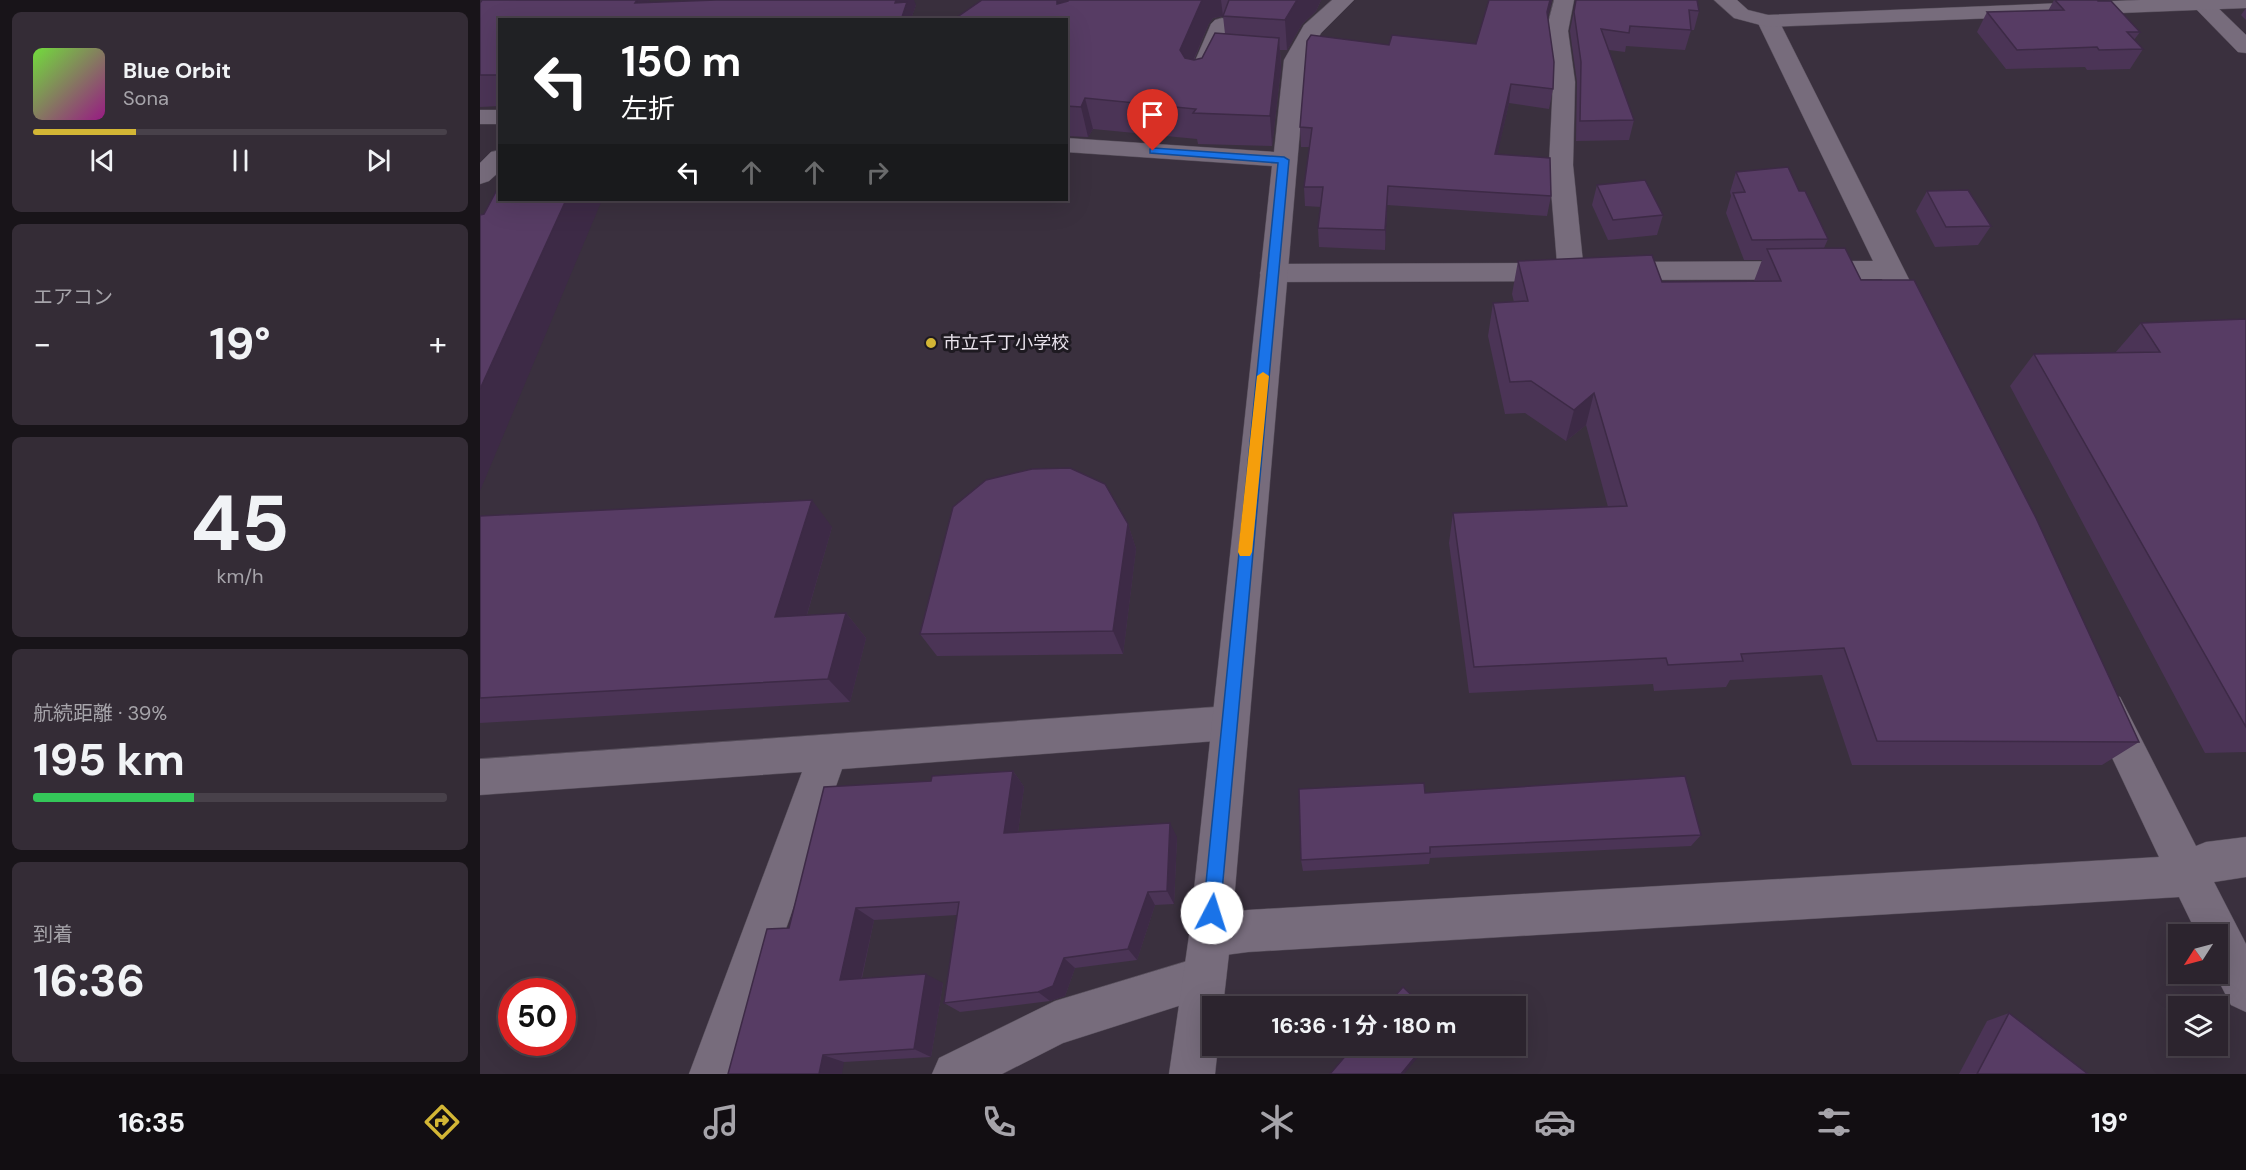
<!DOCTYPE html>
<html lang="ja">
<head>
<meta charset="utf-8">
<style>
	body { margin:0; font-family:"DM Sans","Noto Sans JP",sans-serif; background:#342c36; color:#f1f3f6; height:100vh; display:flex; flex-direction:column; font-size:22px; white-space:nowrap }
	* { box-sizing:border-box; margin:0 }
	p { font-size:20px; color:#a6a4aa }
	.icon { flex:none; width:33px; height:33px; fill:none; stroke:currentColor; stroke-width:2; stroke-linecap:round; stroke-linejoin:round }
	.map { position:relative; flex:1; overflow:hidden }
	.drawer { display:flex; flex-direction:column; gap:12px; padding:12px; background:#181419; width:480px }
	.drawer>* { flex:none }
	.guide { position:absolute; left:18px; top:18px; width:570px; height:183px; border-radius:0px; box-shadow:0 6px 24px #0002,0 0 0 2px #48414a; background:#202124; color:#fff; overflow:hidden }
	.needle { width:39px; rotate:234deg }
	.fabs { position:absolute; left:1688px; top:924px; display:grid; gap:12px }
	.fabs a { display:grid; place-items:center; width:60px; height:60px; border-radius:0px; background:#2c242e; box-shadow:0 6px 24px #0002,0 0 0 2px #48414a; font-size:30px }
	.speed { position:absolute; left:18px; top:978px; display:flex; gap:12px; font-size:30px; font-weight:700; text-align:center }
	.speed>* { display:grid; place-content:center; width:78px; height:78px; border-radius:50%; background:#2c242e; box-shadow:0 6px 24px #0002,0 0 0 2px #48414a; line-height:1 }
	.speed .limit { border:9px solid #d22; background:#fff; color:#111 }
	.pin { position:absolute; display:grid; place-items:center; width:51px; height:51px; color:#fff; margin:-62px -26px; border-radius:50% 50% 50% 0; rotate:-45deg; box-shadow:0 0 6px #0007 }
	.pin .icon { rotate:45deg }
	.me { position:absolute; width:66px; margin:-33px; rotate:5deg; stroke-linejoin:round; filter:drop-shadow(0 0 4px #0008) }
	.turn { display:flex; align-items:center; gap:21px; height:126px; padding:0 24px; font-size:27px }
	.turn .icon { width:78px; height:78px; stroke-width:2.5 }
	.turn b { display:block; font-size:42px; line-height:51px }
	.lanes { display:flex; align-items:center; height:57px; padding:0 24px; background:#0003; justify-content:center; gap:30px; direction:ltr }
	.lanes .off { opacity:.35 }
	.big { font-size:45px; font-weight:700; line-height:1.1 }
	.drawer .tile { flex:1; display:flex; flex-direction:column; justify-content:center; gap:9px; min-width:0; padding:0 21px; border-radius:9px; background:#342c36 }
	.drawer .dial { align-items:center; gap:0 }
	.dial b { font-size:78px; line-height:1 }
	.song { display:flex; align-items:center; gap:18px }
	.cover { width:72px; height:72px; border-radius:9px; background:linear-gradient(135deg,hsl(100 70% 55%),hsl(310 70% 35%)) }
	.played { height:6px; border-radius:3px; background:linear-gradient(90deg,#d3b635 25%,#48414a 25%) }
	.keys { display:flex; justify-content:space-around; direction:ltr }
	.heat { display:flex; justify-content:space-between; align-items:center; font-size:33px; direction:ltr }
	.charge { height:9px; border-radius:4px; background:linear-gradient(90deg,#34c759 39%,#48414a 0) }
	.trip { position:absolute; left:722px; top:996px; width:324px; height:60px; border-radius:0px; background:#2c242e; box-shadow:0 6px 24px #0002,0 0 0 2px #48414a; font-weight:700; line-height:60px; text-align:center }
	.dock { display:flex; height:96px; justify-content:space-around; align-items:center; background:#120e12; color:#a6a4aa }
	.dock .icon { width:42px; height:42px }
	.dock .active { color:#d3b635 }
	.dock b { font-size:27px; color:#f1f3f6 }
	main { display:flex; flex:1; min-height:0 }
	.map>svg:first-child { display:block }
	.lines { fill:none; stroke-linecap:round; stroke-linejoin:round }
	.street-casing { stroke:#554d59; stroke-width:1 }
	.secondary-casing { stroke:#554d59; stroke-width:1 }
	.street { fill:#776c7c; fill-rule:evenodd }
	.secondary { fill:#776c7c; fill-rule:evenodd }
	.wall { fill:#4b3456; fill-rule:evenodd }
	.shaded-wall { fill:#3d2a46 }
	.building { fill:#573c64; stroke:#3d2a46; stroke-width:1.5 }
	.route { fill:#1a73e8; stroke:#114b97; stroke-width:1.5 }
	.slow { fill:#f59e0b }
	.poi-dot { fill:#d3b635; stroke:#1e1a21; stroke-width:2 }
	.labels { text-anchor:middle; stroke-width:6; stroke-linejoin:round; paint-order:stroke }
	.poi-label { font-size:18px; fill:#e9e3ec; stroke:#1e1a21; text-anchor:start }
</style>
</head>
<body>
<main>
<section class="drawer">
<div class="tile">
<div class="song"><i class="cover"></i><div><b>Blue Orbit</b><p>Sona</p></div></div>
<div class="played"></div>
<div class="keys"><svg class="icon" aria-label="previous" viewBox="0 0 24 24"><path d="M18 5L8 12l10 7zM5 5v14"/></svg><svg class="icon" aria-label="pause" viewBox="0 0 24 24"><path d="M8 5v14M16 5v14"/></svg><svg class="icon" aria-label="next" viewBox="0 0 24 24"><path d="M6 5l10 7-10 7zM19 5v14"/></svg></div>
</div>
<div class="tile"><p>エアコン</p>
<div class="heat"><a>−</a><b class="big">19°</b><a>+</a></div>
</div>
<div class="tile dial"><b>45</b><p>km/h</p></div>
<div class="tile"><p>航続距離 · 39%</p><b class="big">195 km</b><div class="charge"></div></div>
<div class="tile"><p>到着</p><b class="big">16:36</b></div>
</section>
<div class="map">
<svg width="1766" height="1074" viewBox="0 0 1766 1074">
	<rect width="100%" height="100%" fill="#3a303e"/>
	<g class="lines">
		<!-- street casing -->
		<g class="street-casing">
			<g id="street">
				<path d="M1074 0H1094L1088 31 1095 82 1093 165 1104 272 1100 278 1091 281 793 282 783 279 780 273 783 267 793 264 1077 263 1069 165 1073 82 1066 31Z"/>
				<path d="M1714 0H1730L1766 35V53L1758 52 1715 8 1712 4Z"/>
				<path d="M1288 15 1295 17 1299 21 1450 321 1446 328 1436 331 1426 328 1402 279 1134 280 1125 277 1121 271 1125 265 1134 262 1393 261 1277 21 1281 17Z"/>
				<path d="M742 18 749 20 753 24 731 75 728 80 720 82 712 80 709 75 731 24 735 20Z"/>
				<path d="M20 150V171L9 181 0 184V163L11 152Z"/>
				<path d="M1627 692 1640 697 1716 846 1726 842 1766 837V877L1734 882 1766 944V1012L1751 1005 1735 974 1737 934H1717L1699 897 768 952 730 957 715 951 709 936 715 921 730 915 768 910 1679 857 1609 709 1614 697Z"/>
				<path d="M749 706 762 711 768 723 762 735 749 740 362 769 255 1074H209L322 772 0 795V759Z"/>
				<path d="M724 956 739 963 746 978 739 993 583 1043 522 1074H452L459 1058 575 1001Z"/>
			</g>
		</g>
		<!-- secondary casing -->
		<g class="secondary-casing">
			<g id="secondary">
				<path d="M852 0H874L841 33 826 60 751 936 743 1006H732V1046H738L735 1074H689L709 936 792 166 586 152V138L794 152 804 60 824 25Z"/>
				<path d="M1234 0H1257L1268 10 1288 15 1660 0H1766V8L1288 27 1254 18Z"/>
				<rect x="0" y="110" width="20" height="14"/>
			</g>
		</g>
		<!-- street -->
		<use href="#street" class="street"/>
		<!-- secondary -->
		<use href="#secondary" class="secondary"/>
	</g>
	<!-- wall -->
	<g class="wall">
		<path d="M502 0H841L836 11 822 24 807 50H800L801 68 792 146 718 144 717 139 613 129 608 137 586 136V20ZM743 16 745 34 722 58 714 60 729 23 733 18Z"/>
		<path d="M1009 0H1072L1067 17 1073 89 1069 109 1029 103 1017 154 1071 196 1067 216 907 205 905 250 839 247 838 228 841 207 825 206 824 187 830 147H821L820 127 909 45 996 44Z"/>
		<path d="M1096 0 1219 11 1214 30H1211L1205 50 1146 46 1145 52 1129 50 1154 120 1149 140 1096 141 1097 82 1090 31Z"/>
		<path d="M1574 0H1617L1660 32 1654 40 1663 49 1650 69 1607 70 1605 67 1526 69 1497 32 1507 12 1568 11Z"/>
		<path d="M0 3H171L436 5 432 16 20 20V106L0 107Z"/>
		<path d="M1766 8V20L1761 15Z"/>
		<path d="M1256 172 1319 191 1348 239 1344 248 1381 280 1659 742 1622 765H1372L1342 675 1250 680 1246 687 1174 691 1173 684 989 693 969 543 973 513 1128 507 1106 425 1086 441 1045 413 1025 414 1008 336 1013 303 1034 302 1032 294 1038 261 1182 282 1274 281 1282 260H1264L1246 213 1251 196 1250 192Z"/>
		<path d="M1117 185 1183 215 1177 235 1128 240 1112 205Z"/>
		<path d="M1447 191 1511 226 1498 245 1455 247 1436 211Z"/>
		<path d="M1766 319V752L1725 753 1530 386 1554 354 1635 353 1661 323Z"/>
		<path d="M0 516 352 527 327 615 366 613 386 638 370 702 0 723Z"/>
		<path d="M648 524 656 549 643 654 457 656 440 634Z"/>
		<path d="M533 771 544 787 538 832 697 837 694 904 675 905 657 960 595 968 585 996 570 1001 480 1012 464 1003 477 915 394 920 382 978 463 983 451 1057 364 1062 248 1074 309 928 451 781Z"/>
		<path d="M945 793 1221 835 1211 846 950 858 949 864 823 871 821 860Z"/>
		<path d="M1529 1013 1608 1074H1479L1507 1021Z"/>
	</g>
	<!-- shaded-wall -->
	<g class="shaded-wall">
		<path d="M157 0H169L181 20 155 3Z"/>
		<path d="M416 0H434L436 5 432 16 433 20H421L415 3Z"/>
		<path d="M572 0H597L583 20Z"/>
		<path d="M722 0H741L743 16 733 18 729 23 705 80 700 50Z"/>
		<path d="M817 0H841L836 11 822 24 807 50 805 20Z"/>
		<path d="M1070 0H1072L1064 31 1067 12Z"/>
		<path d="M799 38 801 68 792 146 790 116Z"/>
		<path d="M1031 84 1029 103 1013 174 1015 154Z"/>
		<path d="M605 98 613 129 608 137 601 107Z"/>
		<path d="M908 186 907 205 905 250V230Z"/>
		<path d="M86 200H122L0 491V389Z"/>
		<path d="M1114 393 1106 425 1086 441 1094 410Z"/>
		<path d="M332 500 352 527 319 642 295 617Z"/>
		<path d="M648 524 656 549 643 654 633 631Z"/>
		<path d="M366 613 386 638 370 702 348 679Z"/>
		<path d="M533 771 544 787 536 847 524 833Z"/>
		<path d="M690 823 697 837 694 904 687 891Z"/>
		<path d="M668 892 675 905 657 960 648 949Z"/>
		<path d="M376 908 394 920 379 989 360 980Z"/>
		<path d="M584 958 595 968 585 996 570 1001 558 992Z"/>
		<path d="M446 974 463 983 451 1057 434 1049Z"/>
		<path d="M944 1046H947L924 1074H921Z"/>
		<path d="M343 1055 364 1062 362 1074H339Z"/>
	</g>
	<!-- building -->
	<g class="building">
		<path d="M2 0H157L155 3 236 0H416L415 3 427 2 421 20H20V75H0V3Z"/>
		<path d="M502 0H577V4L588 1 589 0H722L700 50 705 58 714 60 722 58 735 33 799 38 790 116 713 113 716 109 605 98 601 107 586 106V20H473Z"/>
		<path d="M749 0H817L805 20 743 16Z"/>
		<path d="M1009 0H1070L1067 12 1074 62 1073 89 1031 84 1015 154 1070 158 1071 196 908 186 905 230 838 228 843 187H824L832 128 820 127 827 41 831 35 909 45 912 35 996 44Z"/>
		<path d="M1096 0H1217L1219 11 1209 10 1211 30 1150 26 1149 33 1121 29 1154 120 1100 121 1101 62 1094 12Z"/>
		<path d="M1575 0H1617L1618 1H1631L1660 32H1647L1663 49 1619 50 1617 47 1537 50 1507 12 1584 10Z"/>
		<path d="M1308 167 1319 191H1325L1348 239 1272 240 1253 193 1265 192 1256 172Z"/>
		<path d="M1165 180 1183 215 1133 220 1117 185Z"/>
		<path d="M20 184V200H86L0 389V215L4 214Z"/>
		<path d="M1488 190 1511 226 1466 227 1447 191Z"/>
		<path d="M1365 248 1381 280H1434L1556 518 1659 742 1397 741 1364 648 1261 654 1263 661 1188 665 1186 658 994 667 973 513 1147 506 1114 393 1094 410 1051 381 1030 382 1013 303 1048 301 1038 261 1172 255 1182 282 1301 281 1287 249Z"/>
		<path d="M1766 319V727L1554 354 1680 352 1661 323Z"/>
		<path d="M590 468 625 484 648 524 633 631 440 634 473 507 506 480 552 469Z"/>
		<path d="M332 500 295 617 366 613 348 679 0 698V516Z"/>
		<path d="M533 771 524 833 690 823 687 891 668 892 648 949 584 958 573 986 558 992 464 1003 479 902 376 908 360 980 446 974 434 1049 343 1055 339 1074H248L287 929 309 928 344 787 451 781 452 776Z"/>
		<path d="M1205 776 1221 835 950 847V853L821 860 819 789 944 783 945 793Z"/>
		<path d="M923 987 943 1006H906Z"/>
		<path d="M1529 1013 1608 1074H1497Z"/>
		<path d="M874 1046H944L921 1074H850Z"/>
	</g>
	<!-- route -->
	<path class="route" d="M673 148 804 157 809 160 740 913 738 919 732 921 726 919 723 913 798 163 670 153V149Z"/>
	<!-- slow -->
	<path class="slow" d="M783 372 789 376 772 552 770 556H760L758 552 777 376Z"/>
	<!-- markers -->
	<circle class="poi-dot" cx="451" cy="343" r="6"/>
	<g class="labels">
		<!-- poi labels -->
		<g class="poi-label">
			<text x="463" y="349">市立千丁小学校</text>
		</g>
	</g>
</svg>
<div class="fabs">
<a><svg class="needle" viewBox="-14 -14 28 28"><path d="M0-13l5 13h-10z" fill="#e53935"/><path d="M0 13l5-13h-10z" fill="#a6a4aa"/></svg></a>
<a><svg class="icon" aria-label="layers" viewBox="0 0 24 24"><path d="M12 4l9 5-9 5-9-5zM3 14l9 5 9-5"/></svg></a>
</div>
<div class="speed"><div class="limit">50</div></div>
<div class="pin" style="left:673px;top:151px;background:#d93025"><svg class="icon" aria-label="arrive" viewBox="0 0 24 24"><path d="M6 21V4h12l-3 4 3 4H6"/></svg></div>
<svg class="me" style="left:732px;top:913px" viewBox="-20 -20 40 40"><circle r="19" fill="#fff"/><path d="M0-13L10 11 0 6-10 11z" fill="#1a73e8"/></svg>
<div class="trip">16:36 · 1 分 · 180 m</div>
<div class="guide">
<div class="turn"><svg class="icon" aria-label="left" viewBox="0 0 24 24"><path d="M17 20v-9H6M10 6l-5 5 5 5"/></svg><div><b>150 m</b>左折</div></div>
<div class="lanes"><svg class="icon" aria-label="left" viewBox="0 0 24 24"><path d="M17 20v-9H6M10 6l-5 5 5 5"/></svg><svg class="icon off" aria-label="ahead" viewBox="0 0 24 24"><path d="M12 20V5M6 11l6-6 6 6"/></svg><svg class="icon off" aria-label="ahead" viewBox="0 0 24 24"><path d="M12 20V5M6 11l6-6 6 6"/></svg><svg class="icon off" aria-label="right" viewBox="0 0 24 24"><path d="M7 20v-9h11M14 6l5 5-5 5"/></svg></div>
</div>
</div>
</main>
<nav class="dock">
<b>16:35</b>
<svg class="icon active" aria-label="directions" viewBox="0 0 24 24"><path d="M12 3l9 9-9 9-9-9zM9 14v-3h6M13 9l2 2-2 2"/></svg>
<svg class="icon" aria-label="music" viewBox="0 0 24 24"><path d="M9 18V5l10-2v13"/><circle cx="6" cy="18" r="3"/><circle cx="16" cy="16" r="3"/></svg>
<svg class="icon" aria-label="phone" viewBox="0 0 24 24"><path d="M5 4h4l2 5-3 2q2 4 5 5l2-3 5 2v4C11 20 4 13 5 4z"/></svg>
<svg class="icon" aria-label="climate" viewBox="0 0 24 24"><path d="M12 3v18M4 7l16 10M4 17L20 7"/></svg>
<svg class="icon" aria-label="car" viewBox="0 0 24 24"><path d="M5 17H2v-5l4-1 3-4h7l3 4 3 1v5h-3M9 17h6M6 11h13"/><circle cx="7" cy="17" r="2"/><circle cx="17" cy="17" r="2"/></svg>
<svg class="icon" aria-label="filters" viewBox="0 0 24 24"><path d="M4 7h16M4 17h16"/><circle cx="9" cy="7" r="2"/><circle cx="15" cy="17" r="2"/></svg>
<b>19°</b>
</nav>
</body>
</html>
